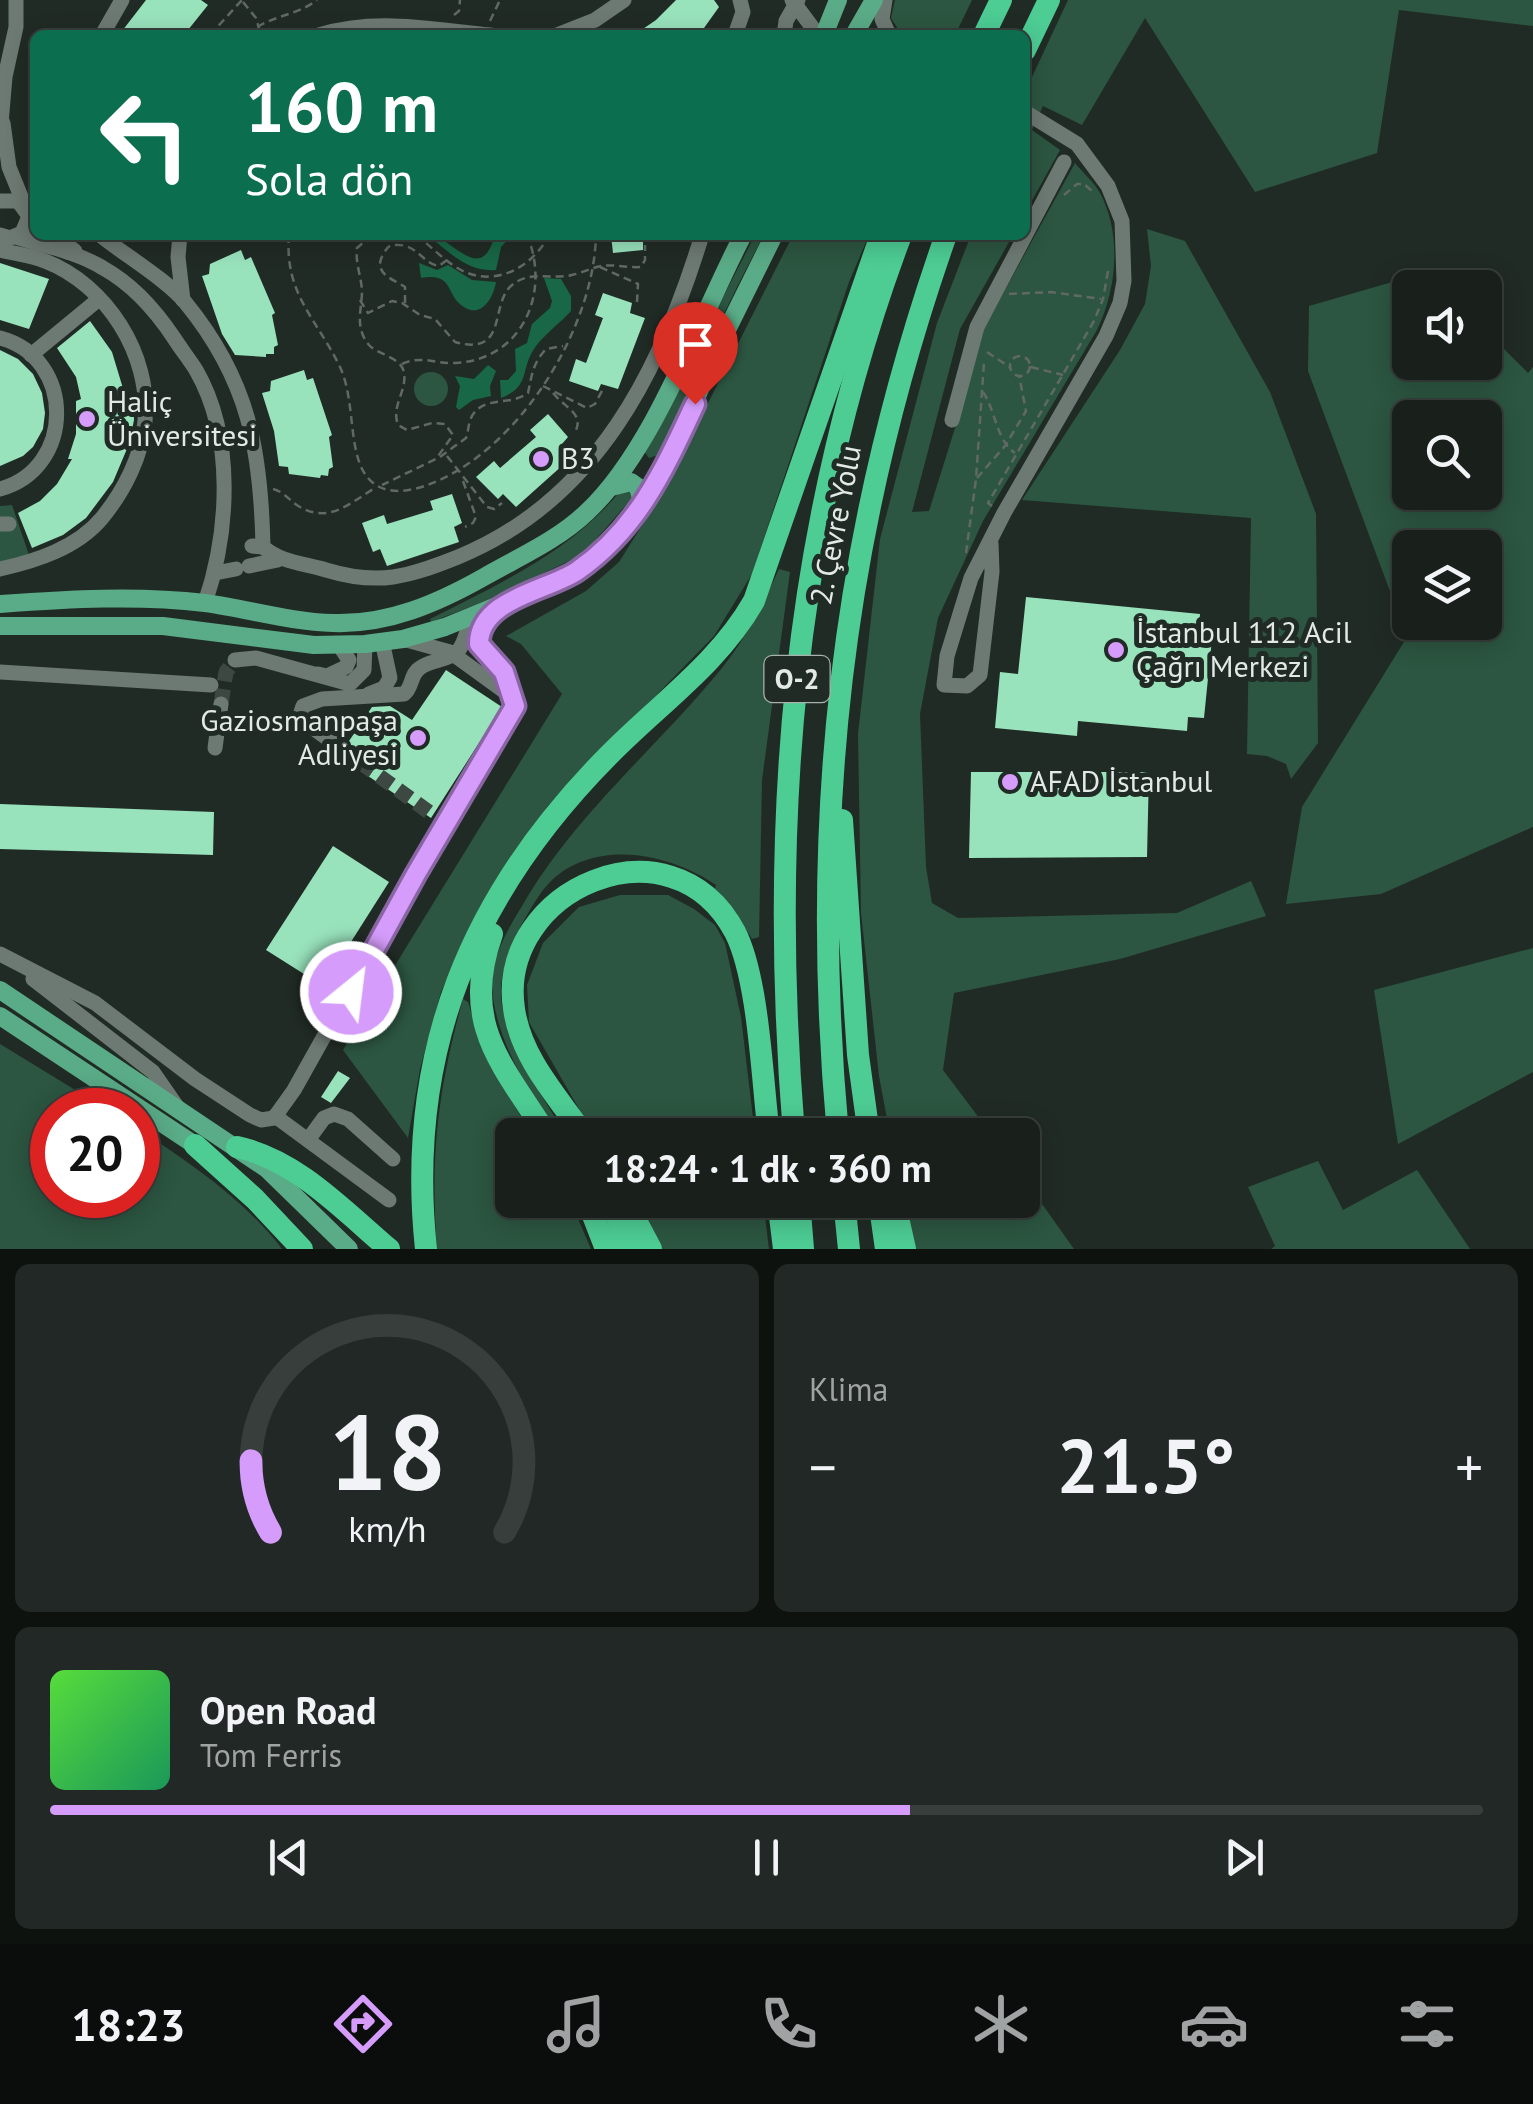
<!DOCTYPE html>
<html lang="tr">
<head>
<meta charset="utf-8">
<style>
	body { margin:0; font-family:"PT Sans",sans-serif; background:#222825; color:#f1f3f6; height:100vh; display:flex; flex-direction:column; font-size:38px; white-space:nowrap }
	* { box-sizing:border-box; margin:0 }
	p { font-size:32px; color:#9fa3a3 }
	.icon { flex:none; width:55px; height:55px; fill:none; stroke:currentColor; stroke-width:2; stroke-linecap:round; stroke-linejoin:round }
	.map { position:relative; height:1249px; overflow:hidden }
	.drawer { display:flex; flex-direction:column; gap:15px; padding:15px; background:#0e120f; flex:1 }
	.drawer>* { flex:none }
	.top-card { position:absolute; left:30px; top:30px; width:1000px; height:210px; border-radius:15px; box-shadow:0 5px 25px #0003,0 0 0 2px #373e3b; background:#0b6e4f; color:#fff; overflow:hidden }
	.controls { position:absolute; left:1392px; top:270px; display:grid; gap:20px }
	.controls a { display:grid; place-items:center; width:110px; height:110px; border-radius:15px; background:#19201c; box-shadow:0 5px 25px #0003,0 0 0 2px #373e3b; font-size:50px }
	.speed { position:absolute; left:30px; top:1088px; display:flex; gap:20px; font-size:50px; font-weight:700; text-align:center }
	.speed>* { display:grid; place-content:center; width:130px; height:130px; border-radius:50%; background:#19201c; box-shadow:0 5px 25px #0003,0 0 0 2px #373e3b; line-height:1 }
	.speed .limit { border:15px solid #d22; background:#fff; color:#111 }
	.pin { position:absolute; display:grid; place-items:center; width:85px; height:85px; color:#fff; margin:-102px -42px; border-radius:50% 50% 50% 0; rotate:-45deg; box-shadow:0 0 10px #0007 }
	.pin .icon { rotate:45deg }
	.me { position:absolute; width:110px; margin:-55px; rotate:29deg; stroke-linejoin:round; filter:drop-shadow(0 0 8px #0008) }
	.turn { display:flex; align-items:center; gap:35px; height:210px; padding:0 50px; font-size:45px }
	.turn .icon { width:130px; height:130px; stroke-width:2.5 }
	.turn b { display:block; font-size:70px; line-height:85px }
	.big { font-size:75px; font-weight:700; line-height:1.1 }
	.drawer .widget { flex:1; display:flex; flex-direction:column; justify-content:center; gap:15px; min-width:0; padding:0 35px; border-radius:15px; background:#222825 }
	.drawer .dial { align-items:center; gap:0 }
	.dial svg { height:260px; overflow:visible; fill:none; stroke:#373e3b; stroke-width:7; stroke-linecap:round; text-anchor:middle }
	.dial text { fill:#f1f3f6; stroke:none }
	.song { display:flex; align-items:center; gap:30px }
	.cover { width:120px; height:120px; border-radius:15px; background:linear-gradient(135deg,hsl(110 70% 55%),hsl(150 70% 35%)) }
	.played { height:10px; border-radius:5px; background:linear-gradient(90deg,#d59cfb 60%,#373e3b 60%) }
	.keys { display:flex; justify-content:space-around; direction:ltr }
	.heat { display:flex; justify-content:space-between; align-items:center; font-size:55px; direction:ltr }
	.drawer .tiles { flex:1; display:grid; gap:15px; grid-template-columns:1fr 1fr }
	.widget:last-child { grid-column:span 2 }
	.trip { position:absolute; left:495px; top:1118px; width:545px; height:100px; border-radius:15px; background:#19201c; box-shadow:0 5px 25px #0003,0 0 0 2px #373e3b; font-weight:700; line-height:100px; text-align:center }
	.dock { display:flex; height:160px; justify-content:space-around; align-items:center; background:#0a0d0b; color:#9fa3a3 }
	.dock .icon { width:70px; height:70px }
	.dock .active { color:#d59cfb }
	.dock b { font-size:45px; color:#f1f3f6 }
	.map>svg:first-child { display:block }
	.green { fill:#2c5641; fill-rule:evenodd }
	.water { fill:#186746 }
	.building { fill:#98e2bc }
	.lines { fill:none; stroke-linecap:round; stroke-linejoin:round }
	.minor-tunnel { stroke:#3e4842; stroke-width:15; stroke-dasharray:15 8; stroke-linecap:butt }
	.path { stroke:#606964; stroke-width:2.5; stroke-dasharray:8 5; stroke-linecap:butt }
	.minor { stroke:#6d7973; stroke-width:15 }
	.major { stroke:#5aab87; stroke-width:18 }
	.highway { stroke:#4dcc94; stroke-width:22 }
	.route-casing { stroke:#8a65a3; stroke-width:25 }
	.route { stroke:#d59cfb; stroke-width:18 }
	.poi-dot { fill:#d59cfb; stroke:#212b25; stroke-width:4 }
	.labels { text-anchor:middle; stroke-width:10; stroke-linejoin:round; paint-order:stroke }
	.shield { fill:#212b25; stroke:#a9b1ac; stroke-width:2.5 }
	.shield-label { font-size:28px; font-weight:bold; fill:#e3eae6 }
	.poi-label { font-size:30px; fill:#e3eae6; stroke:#212b25; text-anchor:start }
	.street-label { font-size:30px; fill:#e3eae6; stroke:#212b25 }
</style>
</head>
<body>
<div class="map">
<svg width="1533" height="1249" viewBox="0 0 1533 1249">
	<rect width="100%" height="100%" fill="#212b25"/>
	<!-- green -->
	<g class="green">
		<path d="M895 0H972L955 35H902L891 18Z"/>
		<path d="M1068 0H1533V26L1399 10 1377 153 1255 192 1145 18 1082 125 1043 106 1032 130 1060 150 1025 213V92Z"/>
		<path d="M1075 163C1083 173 1094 182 1100 193 1122 234 1117 289 1097 330L983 521 938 618 920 714 926 867 932 903 958 918 1177 913 1251 881 1266 916 1120 959 954 993 943 1070 992 1135H890L879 1076 861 913 858 734 880 539 937 323 971 235H1013L960 329 912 512 929 511 966 393 978 339Z"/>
		<path d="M1147 229 1185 241 1270 392 1316 514 1318 743 1291 779 1286 764 1267 756 1247 754 1251 518 1022 500 1120 350 1145 304 1151 266Z"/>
		<path d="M755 235H764C725 307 693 381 658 455L649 458 644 451Z"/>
		<path d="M793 235H869L849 282 752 574 714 636 546 808 490 892 441 992 420 1069 408 1138 343 1050 562 694 521 644 506 636 586 591 619 562 662 494Z"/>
		<path d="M1427 272 1443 287 1410 288V362H1485V330L1528 373 1533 367V827L1381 894 1286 904 1302 807 1407 637 1308 371 1309 306ZM1410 418H1485V492H1410ZM1410 548H1485V622H1410Z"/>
		<circle cx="431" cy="389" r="17"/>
		<path d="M621 490 632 492V498L592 544 573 559 488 600 431 622 430 619C499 584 572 551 621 490Z"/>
		<path d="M12 505 29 555 0 563V506Z"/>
		<path d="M779 569 790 572 762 780 759 937 752 939 736 913 715 889 716 885C670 854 598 838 552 880 539 893 531 908 522 924 510 947 500 970 501 997 504 1041 543 1097 566 1135H557C529 1091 493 1037 492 983 492 956 508 929 522 906 575 814 656 749 722 668 746 638 763 604 779 569Z"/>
		<path d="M620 895H668L694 909 715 925 725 943 741 1017 755 1135H594L529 1022 527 985 543 943 579 907Z"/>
		<path d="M1533 948V1072L1398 1144 1374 990Z"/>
		<path d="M463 999 468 1002 483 1048 531 1135H512V1200H570L591 1249H437C430 1156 438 1089 463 999Z"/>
		<path d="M0 1044 108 1110H52V1195H138V1129C189 1162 245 1200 282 1249H0Z"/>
		<path d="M1318 1161 1343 1210 1417 1170 1470 1249H1271L1275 1246 1248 1187Z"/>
		<path d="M1023 1177 1074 1249H913L902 1200H1022Z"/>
		<path d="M632 1200H763L769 1249H660Z"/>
	</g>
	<!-- water -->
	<g class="water">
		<path d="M427 235C453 235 480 288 495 235H512L501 247 496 270C466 272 450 252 427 235Z"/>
		<path d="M419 263 437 270 448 265 472 280 496 282C494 296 482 319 464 307 445 296 455 272 421 278Z"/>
		<path d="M544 278 561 279 571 296V311C559 324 546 333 536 346 519 369 532 386 501 398L500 380H508L516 371 515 349 527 343 532 324 550 308 552 301Z"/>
		<path d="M488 365 496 371 490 386 491 396 473 400 459 410 456 407 460 386 455 376 474 379Z"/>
	</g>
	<!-- building -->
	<g class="building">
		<path d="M146 0H201L208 5 184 35H119Z"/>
		<path d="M676 0H714L719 7 699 35H634L656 20Z"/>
		<path d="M611 235H643V250L613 253Z"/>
		<path d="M241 250 245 260 251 257 275 313 272 315 278 345 274 347V354H266V357L235 355 222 334 202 276 209 274 210 264Z"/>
		<path d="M0 263 49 279 29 329 0 320Z"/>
		<path d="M603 293 632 303 630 313 645 318 618 389 601 384 598 391 569 381 576 359 586 363 603 318 595 315Z"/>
		<path d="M90 321 112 352 125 395 133 394 134 420 129 444 113 482 86 518 63 535 32 548 18 513 40 501 57 484 72 459H68L76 434V401L81 399 76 377 57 348Z"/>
		<path d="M0 350 18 359 33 374 42 393 45 413 43 429 33 447 23 456 0 466Z"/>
		<path d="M304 370 307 380 313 378 332 435 329 437 333 467 329 469 328 476 321 475 320 478 289 474 288 467 279 466 274 431 262 393 270 391 271 381Z"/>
		<path d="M548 414 568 437 562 444 573 456 516 507 503 494 498 499 476 477 494 461 500 468 536 437 530 430Z"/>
		<path d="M452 494 462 523 454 527 459 542 387 566 380 549 373 552 362 523 384 515 387 524 433 510 430 501Z"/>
		<path d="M1026 597 1200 614 1199 628 1213 629 1204 718 1188 717 1187 731 1078 721 1077 736 995 728 1000 672 1018 674Z"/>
		<path d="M446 670 502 707 431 818 344 760 353 751 349 741 372 707 390 706 412 720Z"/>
		<path d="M971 772H1149L1147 857 969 858Z"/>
		<path d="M0 804 214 812 213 855 0 849Z"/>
		<path d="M333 846 389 882 323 986 266 950Z"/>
		<path d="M338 1071 350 1078 331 1103 321 1097Z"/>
	</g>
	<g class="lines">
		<!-- minor-tunnel -->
		<g class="minor-tunnel">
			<path d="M221 704 226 672 235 660"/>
			<path d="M342 749 433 815"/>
		</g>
		<!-- path -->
		<g class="path">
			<path d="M243 2 256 18 261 35"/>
			<path d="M454 15 459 11 460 0"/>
			<path d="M490 21 500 0"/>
			<path d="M210 35 242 0"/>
			<path d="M247 35C268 15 295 17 317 0"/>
			<path d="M1064 195 1077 184H1084L1093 192"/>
			<path d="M289 235C284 294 317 319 340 367 357 403 346 460 372 482 388 496 412 491 430 484 519 450 594 329 596 235"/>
			<path d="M372 235 357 248C355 264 362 278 362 293 361 313 355 328 369 345 378 355 402 357 404 373 407 392 391 405 398 425L407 430 432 423 445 424 453 435 436 459 382 485"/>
			<path d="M416 235C431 246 444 261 461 270 495 288 533 267 549 235"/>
			<path d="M600 267 638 284 637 302"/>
			<path d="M1009 294 1051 292 1101 299"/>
			<path d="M360 300 368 313 392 301 402 303 420 315 435 319 455 342C509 357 489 304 512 285 530 270 552 280 572 275 582 273 593 267 602 266 614 264 628 268 641 267L645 260V245"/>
			<path d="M405 303V287C393 279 371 273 384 253 388 246 389 245 397 245 417 244 423 264 439 266L447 260"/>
			<path d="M987 352 1011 368"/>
			<circle cx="1020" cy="366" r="10"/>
			<path d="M402 364C422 355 435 364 456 363 523 359 551 292 527 235"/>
			<path d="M1031 367 1063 375"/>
			<path d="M543 386 587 408 595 404 603 389"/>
			<path d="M983 392C996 411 996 440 1015 453"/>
			<path d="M553 393C566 409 586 414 574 434"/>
			<path d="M447 456 487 507 494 509 502 503"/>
			<path d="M440 457 466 438C469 430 468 420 474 413 487 396 511 406 528 393 532 374 533 363 546 349L563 346"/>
			<path d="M977 478 1005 446 1026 411 1019 375"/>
			<path d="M463 481 476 517 473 523 465 527"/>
			<path d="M273 489C285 492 289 501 300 507 330 524 351 502 375 488"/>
			<path d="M992 506 988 503 1094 321 1103 299 1108 271"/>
			<path d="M966 553 976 479 984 362"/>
		</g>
		<!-- minor -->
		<g class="minor">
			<path d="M792 0 818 35"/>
			<path d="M885 0 882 19 889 35"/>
			<path d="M102 35 122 0"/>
			<path d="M319 35C377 17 433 30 491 35"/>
			<path d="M557 35 595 20 624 0"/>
			<path d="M735 35 743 12 740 0"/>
			<path d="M784 35 786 21 798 0"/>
			<path d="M3 123 9 167 24 204"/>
			<path d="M0 135 5 77 16 27V0"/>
			<path d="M0 201H18L29 216 22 233 10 238 0 235"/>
			<path d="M54 235 75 251"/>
			<path d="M100 235C123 254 167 280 185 302 249 380 261 450 263 547L252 546"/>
			<path d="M180 235 178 257 183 300"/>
			<path d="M16 237C45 246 77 252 103 268 132 284 156 311 174 338 181 349 189 359 196 370 235 438 229 532 205 603"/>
			<path d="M0 250C15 254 31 255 45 261 107 285 151 355 145 421 142 456 124 491 102 518 77 548 36 561 0 569"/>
			<path d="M0 338C76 358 75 469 0 489"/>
			<path d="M31 355 99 299"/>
			<path d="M952 420 977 327 1064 162"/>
			<path d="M0 524H9"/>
			<path d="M991 543 992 572 980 675 967 686 944 685 947 656 971 578 1004 513 1106 336 1120 303 1124 281 1122 221 1108 186 1077 144 1025 112"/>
			<path d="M263 547C282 563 303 563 326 570 379 586 408 577 458 557 597 500 661 370 702 235"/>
			<path d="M249 566 278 560"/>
			<path d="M215 573 236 569"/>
			<path d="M403 639 450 652 512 697"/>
			<path d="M235 660 256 658 350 684 364 670 365 644"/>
			<path d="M0 672 211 685"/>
			<path d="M318 674 327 676 346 667 349 660 339 645"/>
			<path d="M369 694 384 688 390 678 382 641"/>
			<path d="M215 748 221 704"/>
			<path d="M342 749 299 718 303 706 322 699 404 694C413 687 410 674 420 668 430 660 447 661 457 652 466 644 466 627 474 616"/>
			<path d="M0 954 95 1003 195 1079 250 1115 261 1120 274 1118 294 1090 415 874 515 706 504 673 479 644C479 627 487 618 500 608"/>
			<path d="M33 979 153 1072 178 1108"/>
			<path d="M275 1116 389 1200"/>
			<path d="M308 1140 324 1118 334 1114 348 1119 393 1159"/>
		</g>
		<!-- major -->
		<g class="major">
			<path d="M824 35 838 0"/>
			<path d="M854 35 874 0"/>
			<path d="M611 487 631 482 638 487 642 502 639 512"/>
			<path d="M0 604C69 599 137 595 205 603 248 609 291 622 333 623 388 625 438 603 484 577 519 557 558 540 587 512 655 448 699 319 743 235"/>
			<path d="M0 626H163L314 645 365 644 403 639 445 627 565 578 592 560 626 527 658 483 722 340 774 235"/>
			<path d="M0 990 267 1169 349 1249"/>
			<path d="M0 1016 204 1151"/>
		</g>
		<!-- highway -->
		<g class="highway">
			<path d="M984 35 1001 0"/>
			<path d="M1025 50 1049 0"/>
			<path d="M842 820 858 1055 869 1135"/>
			<path d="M492 934C460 1023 502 1064 547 1135"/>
			<path d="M584 1135C557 1096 521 1058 514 1009 496 890 671 812 735 932 759 979 762 1080 769 1135"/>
			<path d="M794 1135C769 827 791 527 901 235"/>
			<path d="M838 1135C809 821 841 533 946 235"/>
			<path d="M195 1145 255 1199 302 1249"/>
			<path d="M237 1147C297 1160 343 1210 389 1249"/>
			<path d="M587 1200 606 1249"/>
			<path d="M611 1200 628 1249"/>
			<path d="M625 1200 651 1249"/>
			<path d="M778 1200 784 1249"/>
			<path d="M799 1200 803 1249"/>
			<path d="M844 1200 849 1249"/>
			<path d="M879 1200 886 1249"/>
			<path d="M894 1200 905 1249"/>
			<path d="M426 1249C405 1052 471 894 609 755 659 704 718 664 754 601L881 235"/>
		</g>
	</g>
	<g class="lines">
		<!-- route casing -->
		<g class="route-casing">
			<path id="route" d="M351 992 416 874 515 706 504 672 479 644C479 599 547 591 577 571 638 529 665 468 695 404"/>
		</g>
		<!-- route -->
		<use href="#route" class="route"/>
	</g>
	<!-- markers -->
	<g class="poi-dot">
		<circle cx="87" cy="419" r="10"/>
		<circle cx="541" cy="459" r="10"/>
		<circle cx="1116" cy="650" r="10"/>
		<circle cx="418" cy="738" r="10"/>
		<circle cx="1010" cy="782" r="10"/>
	</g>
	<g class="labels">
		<!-- shield labels -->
		<rect class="shield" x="764.5" y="656" width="65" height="46" rx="8"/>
		<g class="shield-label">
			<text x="797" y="689">O-2</text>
		</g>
		<!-- poi labels -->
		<g class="poi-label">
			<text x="107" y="412">Haliç<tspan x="107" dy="34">Üniversitesi</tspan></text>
			<text x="561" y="469">B3</text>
			<text x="1136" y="643">İstanbul 112 Acil<tspan x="1136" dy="34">Çağrı Merkezi</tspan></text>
			<text x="398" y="731" text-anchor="end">Gaziosmanpaşa<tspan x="398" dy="34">Adliyesi</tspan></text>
			<text x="1030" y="792">AFAD İstanbul</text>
		</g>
		<!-- street labels -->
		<g class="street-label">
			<text transform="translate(836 525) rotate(-79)" y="10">2. Çevre Yolu</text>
		</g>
	</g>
</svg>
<div class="controls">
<a><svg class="icon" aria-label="sound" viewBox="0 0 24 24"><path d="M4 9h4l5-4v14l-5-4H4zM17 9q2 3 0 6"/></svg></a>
<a><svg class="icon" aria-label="search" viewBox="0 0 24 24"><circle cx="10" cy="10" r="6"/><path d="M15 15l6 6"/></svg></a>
<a><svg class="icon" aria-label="layers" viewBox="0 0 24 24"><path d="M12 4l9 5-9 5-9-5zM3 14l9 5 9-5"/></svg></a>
</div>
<div class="speed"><div class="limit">20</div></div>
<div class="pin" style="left:695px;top:404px;background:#d93025"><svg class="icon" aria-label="arrive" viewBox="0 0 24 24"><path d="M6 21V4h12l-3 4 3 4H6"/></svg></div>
<svg class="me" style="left:351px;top:992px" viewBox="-20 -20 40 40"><circle r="17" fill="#d59cfb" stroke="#fff" stroke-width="3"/><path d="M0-11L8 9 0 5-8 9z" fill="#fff"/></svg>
<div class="trip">18:24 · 1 dk · 360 m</div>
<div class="top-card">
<div class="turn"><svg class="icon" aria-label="left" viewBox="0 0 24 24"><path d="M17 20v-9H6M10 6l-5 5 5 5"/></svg><div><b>160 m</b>Sola dön</div></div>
</div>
</div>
<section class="drawer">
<div class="tiles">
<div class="widget dial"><svg viewBox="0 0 100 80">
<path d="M14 69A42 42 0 1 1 86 69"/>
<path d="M14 69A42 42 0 0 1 8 47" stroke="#d59cfb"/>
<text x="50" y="56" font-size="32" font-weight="700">18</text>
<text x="50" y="72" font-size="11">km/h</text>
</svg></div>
<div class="widget"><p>Klima</p>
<div class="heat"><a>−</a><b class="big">21.5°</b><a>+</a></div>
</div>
<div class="widget">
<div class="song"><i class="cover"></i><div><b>Open Road</b><p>Tom Ferris</p></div></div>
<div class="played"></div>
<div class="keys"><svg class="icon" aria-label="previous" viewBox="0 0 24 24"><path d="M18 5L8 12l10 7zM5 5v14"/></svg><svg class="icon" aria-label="pause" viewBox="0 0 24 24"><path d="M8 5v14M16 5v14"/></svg><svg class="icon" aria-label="next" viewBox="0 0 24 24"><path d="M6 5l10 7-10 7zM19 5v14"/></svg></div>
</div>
</div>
</section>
<nav class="dock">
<b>18:23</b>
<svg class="icon active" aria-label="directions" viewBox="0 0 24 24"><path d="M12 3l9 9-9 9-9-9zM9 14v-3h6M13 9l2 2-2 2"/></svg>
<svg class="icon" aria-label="music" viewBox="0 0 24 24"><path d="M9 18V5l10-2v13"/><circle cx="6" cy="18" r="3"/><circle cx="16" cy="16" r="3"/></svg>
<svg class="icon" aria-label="phone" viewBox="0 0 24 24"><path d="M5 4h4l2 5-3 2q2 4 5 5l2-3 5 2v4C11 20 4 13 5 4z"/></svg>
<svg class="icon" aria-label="climate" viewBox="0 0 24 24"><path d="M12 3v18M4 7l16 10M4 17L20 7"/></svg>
<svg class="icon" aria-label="car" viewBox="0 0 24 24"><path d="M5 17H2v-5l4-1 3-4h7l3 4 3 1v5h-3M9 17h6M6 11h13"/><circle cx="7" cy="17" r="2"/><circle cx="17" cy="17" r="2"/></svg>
<svg class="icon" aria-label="filters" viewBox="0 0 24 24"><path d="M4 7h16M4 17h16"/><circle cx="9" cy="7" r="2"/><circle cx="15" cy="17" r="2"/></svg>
</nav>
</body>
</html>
